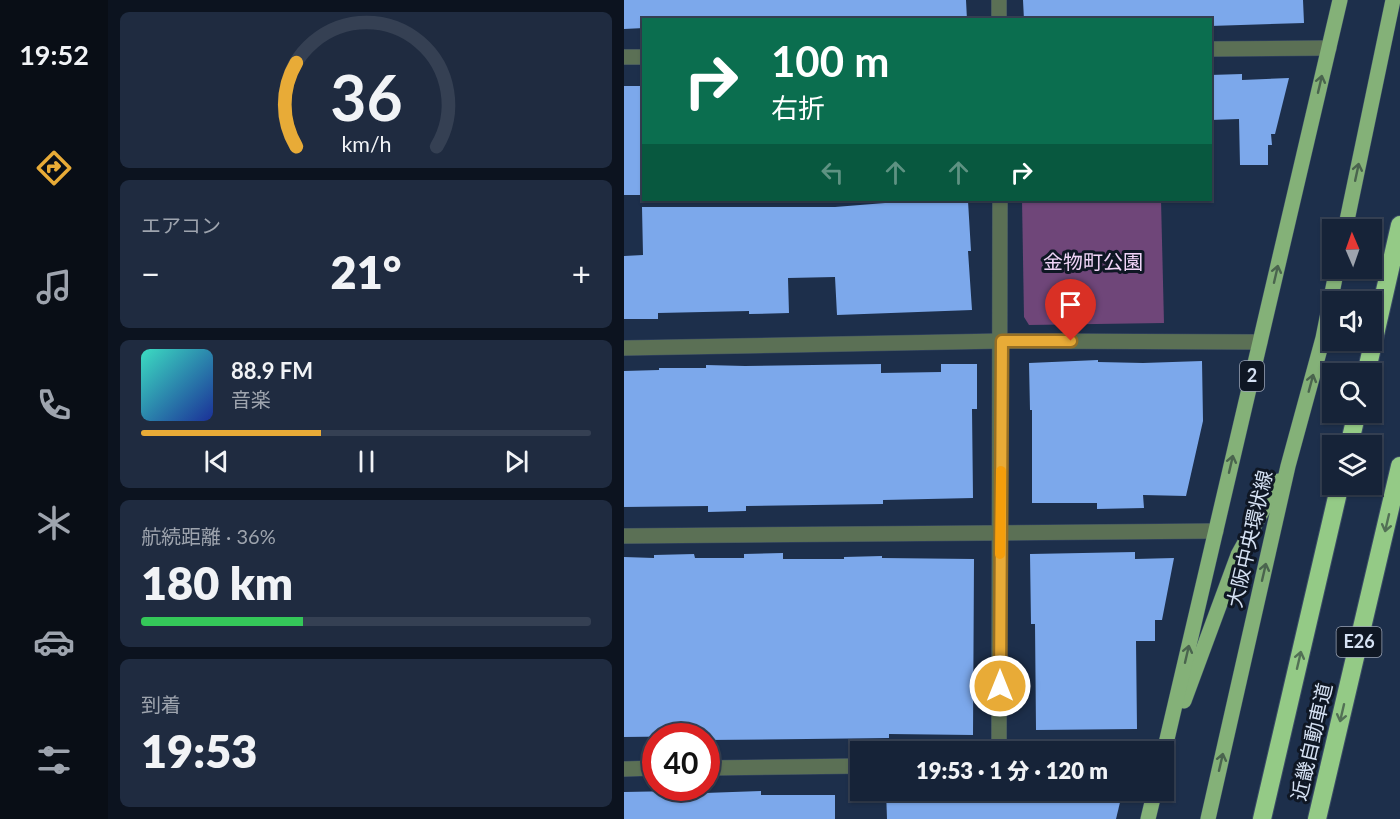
<!DOCTYPE html>
<html lang="ja">
<head>
<meta charset="utf-8">
<style>
	body { margin:0; font-family:Lato,"Noto Sans JP",sans-serif; background:#1f2b40; color:#f1f3f6; height:100vh; display:flex; flex-direction:column; font-size:22px; white-space:nowrap }
	* { box-sizing:border-box; margin:0 }
	p { font-size:20px; color:#9ea4ae }
	.icon { flex:none; width:33px; height:33px; fill:none; stroke:currentColor; stroke-width:2; stroke-linecap:round; stroke-linejoin:round }
	.map { position:relative; flex:1; overflow:hidden }
	.panel { display:flex; flex-direction:column; gap:12px; padding:12px; background:#0c131f; width:516px }
	.panel>* { flex:none }
	.top-card { position:absolute; left:18px; top:18px; width:570px; height:183px; border-radius:0px; box-shadow:0 2px 4px #0004,0 0 0 2px #354053; background:#0b6e4f; color:#fff; overflow:hidden }
	.needle { width:39px; rotate:358deg }
	.controls { position:absolute; left:698px; top:219px; display:grid; gap:12px }
	.controls a { display:grid; place-items:center; width:60px; height:60px; border-radius:0px; background:#162338; box-shadow:0 2px 4px #0004,0 0 0 2px #354053; font-size:30px }
	.speed { position:absolute; left:18px; top:723px; display:flex; gap:12px; font-size:30px; font-weight:700; text-align:center }
	.speed>* { display:grid; place-content:center; width:78px; height:78px; border-radius:50%; background:#162338; box-shadow:0 2px 4px #0004,0 0 0 2px #354053; line-height:1 }
	.speed .limit { border:9px solid #d22; background:#fff; color:#111 }
	.pin { position:absolute; display:grid; place-items:center; width:51px; height:51px; color:#fff; margin:-62px -26px; border-radius:50% 50% 50% 0; rotate:-45deg; box-shadow:0 0 6px #0007 }
	.pin .icon { rotate:45deg }
	.me { position:absolute; width:66px; margin:-33px; rotate:0deg; stroke-linejoin:round; filter:drop-shadow(0 0 4px #0008) }
	.turn { display:flex; align-items:center; gap:21px; height:126px; padding:0 30px; font-size:27px }
	.turn .icon { width:78px; height:78px; stroke-width:2.5 }
	.turn b { display:block; font-size:42px; line-height:51px }
	.lanes { display:flex; align-items:center; height:57px; padding:0 30px; background:#0003; justify-content:center; gap:30px; direction:ltr }
	.lanes .off { opacity:.35 }
	.big { font-size:45px; font-weight:800; line-height:1.1 }
	.panel .card { flex:1; display:flex; flex-direction:column; justify-content:center; gap:9px; min-width:0; padding:0 21px; border-radius:9px; background:#1f2b40 }
	.panel .dial { align-items:center; gap:0 }
	.dial svg { height:156px; overflow:visible; fill:none; stroke:#354053; stroke-width:7; stroke-linecap:round; text-anchor:middle }
	.dial text { fill:#f1f3f6; stroke:none }
	.song { display:flex; align-items:center; gap:18px }
	.cover { width:72px; height:72px; border-radius:9px; background:linear-gradient(135deg,hsl(170 70% 55%),hsl(230 70% 35%)) }
	.played { height:6px; border-radius:3px; background:linear-gradient(90deg,#e8ab37 40%,#354053 40%) }
	.keys { display:flex; justify-content:space-around; direction:ltr }
	.heat { display:flex; justify-content:space-between; align-items:center; font-size:33px; direction:ltr }
	.charge { height:9px; border-radius:4px; background:linear-gradient(90deg,#34c759 36%,#354053 0) }
	.trip { position:absolute; left:226px; top:741px; width:324px; height:60px; border-radius:0px; background:#162338; box-shadow:0 2px 4px #0004,0 0 0 2px #354053; font-weight:800; line-height:60px; text-align:center }
	main { display:flex; flex:1; min-height:0 }
	.dock { display:flex; flex-direction:column; width:108px; justify-content:space-around; align-items:center; background:#090e16; color:#9ea4ae }
	.dock .icon { width:42px; height:42px }
	.dock .on { color:#e8ab37 }
	.dock b { font-size:27px; color:#f1f3f6 }
	.map>svg:first-child { display:block }
	.green { fill:#6f4679 }
	.building { fill:#7ca8eb }
	.lines { fill:none; stroke-linecap:round; stroke-linejoin:round }
	.minor-casing { stroke:#3a4b66; stroke-width:16 }
	.major-casing { stroke:#3a4b66; stroke-width:16 }
	.highway-casing { stroke:#3a4b66; stroke-width:20 }
	.minor { stroke:#5b7055; stroke-width:15 }
	.major { stroke:#84b178; stroke-width:15 }
	.highway { stroke:#94ca86; stroke-width:18 }
	.oneway { stroke:#4a644e }
	.oneway2 { stroke:#527055 }
	.route-casing { stroke:#976f24; stroke-width:15 }
	.route { stroke:#e8ab37; stroke-width:10 }
	.slow { stroke:#f59e0b; stroke-width:10 }
	.labels { text-anchor:middle; stroke-width:6; stroke-linejoin:round; paint-order:stroke }
	.shield { fill:#0f1724; stroke:#9aa4b5; stroke-width:1.5 }
	.shield-label { font-size:18px; font-weight:bold; fill:#d5e1f3 }
	.park-label { font-size:20px; fill:#f1d5f8; stroke:#0f1724 }
	.street-label { font-size:20px; fill:#d5e1f3; stroke:#0f1724 }
</style>
</head>
<body>
<main>
<nav class="dock">
<b>19:52</b>
<svg class="icon on" aria-label="directions" viewBox="0 0 24 24"><path d="M12 3l9 9-9 9-9-9zM9 14v-3h6M13 9l2 2-2 2"/></svg>
<svg class="icon" aria-label="music" viewBox="0 0 24 24"><path d="M9 18V5l10-2v13"/><circle cx="6" cy="18" r="3"/><circle cx="16" cy="16" r="3"/></svg>
<svg class="icon" aria-label="phone" viewBox="0 0 24 24"><path d="M5 4h4l2 5-3 2q2 4 5 5l2-3 5 2v4C11 20 4 13 5 4z"/></svg>
<svg class="icon" aria-label="climate" viewBox="0 0 24 24"><path d="M12 3v18M4 7l16 10M4 17L20 7"/></svg>
<svg class="icon" aria-label="car" viewBox="0 0 24 24"><path d="M5 17H2v-5l4-1 3-4h7l3 4 3 1v5h-3M9 17h6M6 11h13"/><circle cx="7" cy="17" r="2"/><circle cx="17" cy="17" r="2"/></svg>
<svg class="icon" aria-label="filters" viewBox="0 0 24 24"><path d="M4 7h16M4 17h16"/><circle cx="9" cy="7" r="2"/><circle cx="15" cy="17" r="2"/></svg>
</nav>
<section class="panel">
<div class="card dial"><svg viewBox="0 0 100 80">
<path d="M14 69A42 42 0 1 1 86 69"/>
<path d="M14 69A42 42 0 0 1 14 26" stroke="#e8ab37"/>
<text x="50" y="56" font-size="32" font-weight="700">36</text>
<text x="50" y="72" font-size="11">km/h</text>
</svg></div>
<div class="card"><p>エアコン</p>
<div class="heat"><a>−</a><b class="big">21°</b><a>+</a></div>
</div>
<div class="card">
<div class="song"><i class="cover"></i><div><b>88.9 FM</b><p>音楽</p></div></div>
<div class="played"></div>
<div class="keys"><svg class="icon" aria-label="previous" viewBox="0 0 24 24"><path d="M18 5L8 12l10 7zM5 5v14"/></svg><svg class="icon" aria-label="pause" viewBox="0 0 24 24"><path d="M8 5v14M16 5v14"/></svg><svg class="icon" aria-label="next" viewBox="0 0 24 24"><path d="M6 5l10 7-10 7zM19 5v14"/></svg></div>
</div>
<div class="card"><p>航続距離 · 36%</p><b class="big">180 km</b><div class="charge"></div></div>
<div class="card"><p>到着</p><b class="big">19:53</b></div>
</section>
<div class="map">
<svg width="776" height="819" viewBox="0 0 776 819">
	<rect width="100%" height="100%" fill="#1d2f4b"/>
	<!-- green -->
	<path class="green" d="M398 200H537L540 323 405 325 400 317Z"/>
	<!-- building -->
	<g class="building">
		<path d="M0 0H342L343 20H20V28L0 29Z"/>
		<path d="M399 0H679L680 23 586 26V20H400Z"/>
		<path d="M618 74V80L665 78 651 134H647L648 145H644V165H616L615 119 586 120V75Z"/>
		<rect x="0" y="86" width="20" height="109"/>
		<path d="M344 201 347 251H344L348 310 213 315 211 277 164 278 165 313 125 314V311L34 313V319H0V256L19 255 18 207H211L261 203Z"/>
		<path d="M474 360V362L519 363 578 361 579 421 562 496 519 495 520 508 473 509V503H408V410H406L405 363Z"/>
		<path d="M257 364V373L317 372V364H353V409H348L349 498 259 500V504L122 506V511L84 512V506L0 507V371L35 370V368H82V365L121 366Z"/>
		<path d="M511 552V559L550 558 538 620H531V641H512L513 729 412 730 411 624H407L406 554Z"/>
		<path d="M159 553V559H220V557L258 556V558L350 559 349 735 265 734V738L183 739 82 740V736L0 737V557L30 558V555L70 554 71 558H120V554Z"/>
		<path d="M262 790H499L492 819H263Z"/>
		<path d="M52 791V794L137 791V795H211V819H0V792Z"/>
	</g>
	<g class="lines">
		<!-- minor casing -->
		<g class="minor-casing">
			<g id="minor">
				<path d="M375 0V20"/>
				<path d="M586 49 705 48"/>
				<path d="M0 57H20"/>
				<path d="M0 348 378 341 636 342"/>
				<path d="M0 536 592 531"/>
				<path d="M375 752 376 200"/>
				<path d="M82 768 237 766"/>
				<path d="M0 769 32 768"/>
			</g>
		</g>
		<!-- major casing -->
		<g class="major-casing">
			<g id="major">
				<path d="M721 230 769 0"/>
				<path d="M560 701 614 555 655 481"/>
				<path d="M540 752 716 0"/>
				<path d="M524 819 531 790"/>
				<path d="M584 819 664 466 699 338 713 268"/>
			</g>
		</g>
		<!-- highway casing -->
		<g class="highway-casing">
			<g id="highway">
				<path d="M742 374 776 225"/>
				<path d="M725 446 733 412"/>
				<path d="M638 819 716 484"/>
				<path d="M693 819 776 466"/>
			</g>
		</g>
		<!-- minor -->
		<use href="#minor" class="minor"/>
		<!-- major -->
		<use href="#major" class="major"/>
		<!-- highway -->
		<use href="#highway" class="highway"/>
	</g>
	<!-- one-way arrows -->
	<defs><path id="oneway-shaft" d="M-6 0H5M1.5-3L5.5 0L1.5 3" fill="none" stroke-width="1.6" stroke-linecap="round" stroke-linejoin="round" transform="scale(1.5)"/></defs>
	<g class="oneway">
		<use href="#oneway-shaft" transform="translate(696 84) rotate(-77)"/>
		<use href="#oneway-shaft" transform="translate(733 172) rotate(-78)"/>
		<use href="#oneway-shaft" transform="translate(652 274) rotate(-77)"/>
		<use href="#oneway-shaft" transform="translate(687 383) rotate(-75)"/>
		<use href="#oneway-shaft" transform="translate(607 464) rotate(-77)"/>
		<use href="#oneway-shaft" transform="translate(640 572) rotate(-77)"/>
		<use href="#oneway-shaft" transform="translate(563 654) rotate(-77)"/>
		<use href="#oneway-shaft" transform="translate(597 762) rotate(-77)"/>
	</g>
	<g class="oneway2">
		<use href="#oneway-shaft" transform="translate(763 523) rotate(103)"/>
		<use href="#oneway-shaft" transform="translate(675 660) rotate(-77)"/>
		<use href="#oneway-shaft" transform="translate(718 713) rotate(103)"/>
	</g>
	<g class="lines">
		<!-- route casing -->
		<g class="route-casing">
			<path id="route" d="M376 686 378 341H447"/>
		</g>
		<!-- route -->
		<use href="#route" class="route"/>
		<!-- slow -->
		<path class="slow" d="M376 554 377 471"/>
	</g>
	<g class="labels">
		<!-- shield labels -->
		<g class="shield">
			<rect x="616" y="361" width="24" height="30" rx="4.5"/>
			<rect x="712.5" y="627" width="45" height="30" rx="4.5"/>
		</g>
		<g class="shield-label">
			<text x="628" y="382">2</text>
			<text x="735" y="648">E26</text>
		</g>
		<!-- park labels -->
		<g class="park-label">
			<text x="469" y="269">金物町公園</text>
		</g>
		<!-- street labels -->
		<g class="street-label">
			<text transform="translate(626 539) rotate(-77)" y="7">大阪中央環状線</text>
			<text transform="translate(688 742) rotate(-77)" y="7">近畿自動車道</text>
		</g>
	</g>
</svg>
<div class="controls">
<a><svg class="needle" viewBox="-14 -14 28 28"><path d="M0-13l5 13h-10z" fill="#e53935"/><path d="M0 13l5-13h-10z" fill="#9ea4ae"/></svg></a>
<a><svg class="icon" aria-label="sound" viewBox="0 0 24 24"><path d="M4 9h4l5-4v14l-5-4H4zM17 9q2 3 0 6"/></svg></a>
<a><svg class="icon" aria-label="search" viewBox="0 0 24 24"><circle cx="10" cy="10" r="6"/><path d="M15 15l6 6"/></svg></a>
<a><svg class="icon" aria-label="layers" viewBox="0 0 24 24"><path d="M12 4l9 5-9 5-9-5zM3 14l9 5 9-5"/></svg></a>
</div>
<div class="speed"><div class="limit">40</div></div>
<div class="pin" style="left:447px;top:341px;background:#d93025"><svg class="icon" aria-label="arrive" viewBox="0 0 24 24"><path d="M6 21V4h12l-3 4 3 4H6"/></svg></div>
<svg class="me" style="left:376px;top:686px" viewBox="-20 -20 40 40"><circle r="17" fill="#e8ab37" stroke="#fff" stroke-width="3"/><path d="M0-11L8 9 0 5-8 9z" fill="#fff"/></svg>
<div class="trip">19:53 · 1 分 · 120 m</div>
<div class="top-card">
<div class="turn"><svg class="icon" aria-label="right" viewBox="0 0 24 24"><path d="M7 20v-9h11M14 6l5 5-5 5"/></svg><div><b>100 m</b>右折</div></div>
<div class="lanes"><svg class="icon off" aria-label="left" viewBox="0 0 24 24"><path d="M17 20v-9H6M10 6l-5 5 5 5"/></svg><svg class="icon off" aria-label="ahead" viewBox="0 0 24 24"><path d="M12 20V5M6 11l6-6 6 6"/></svg><svg class="icon off" aria-label="ahead" viewBox="0 0 24 24"><path d="M12 20V5M6 11l6-6 6 6"/></svg><svg class="icon" aria-label="right" viewBox="0 0 24 24"><path d="M7 20v-9h11M14 6l5 5-5 5"/></svg></div>
</div>
</div>
</main>
</body>
</html>
